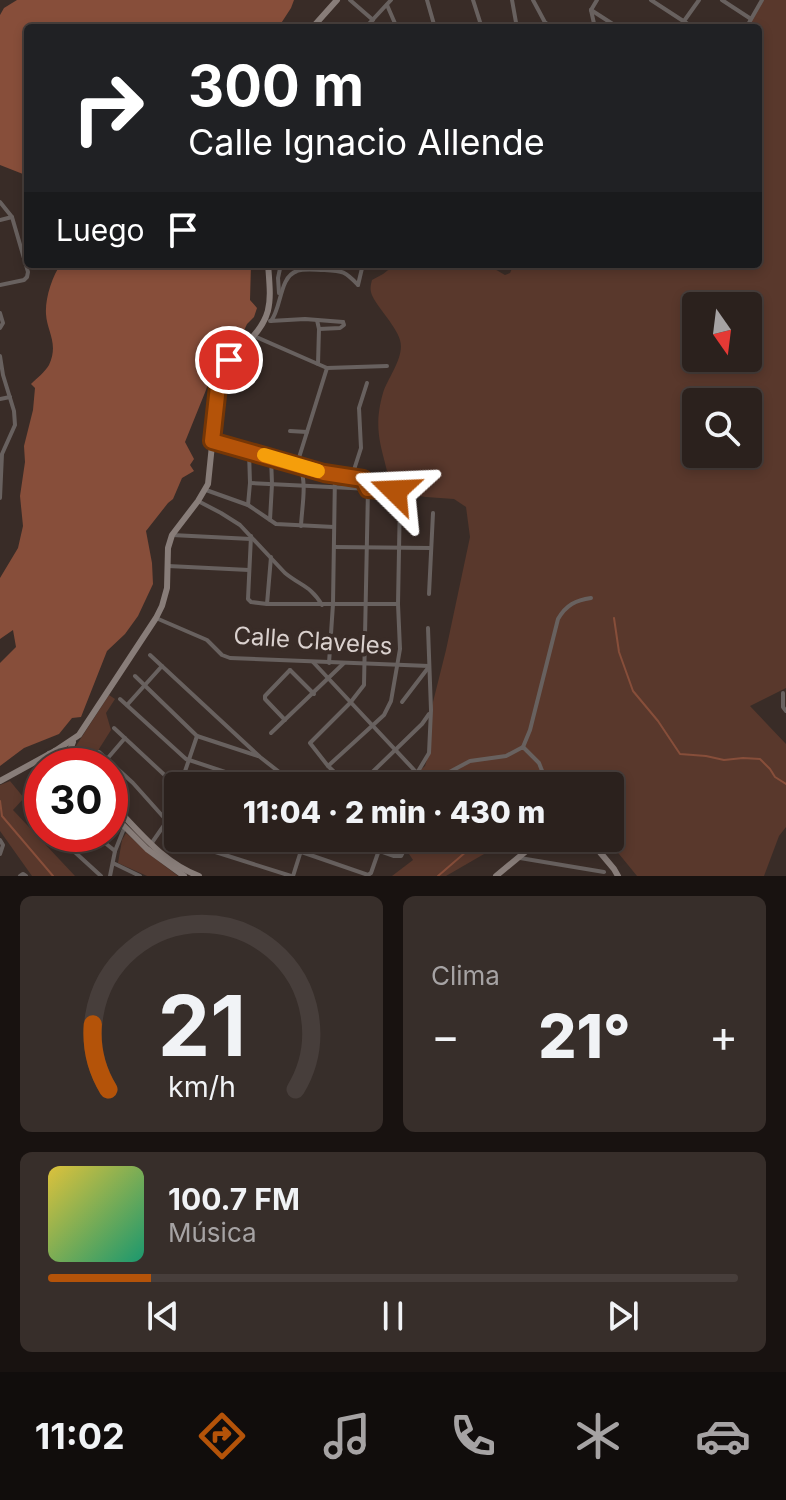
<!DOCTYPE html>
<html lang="es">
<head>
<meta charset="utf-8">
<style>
	body { margin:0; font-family:Inter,sans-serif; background:#372e2a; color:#f1f3f6; height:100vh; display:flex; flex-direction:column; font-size:30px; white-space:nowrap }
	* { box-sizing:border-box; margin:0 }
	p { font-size:26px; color:#a6a3a4 }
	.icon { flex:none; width:44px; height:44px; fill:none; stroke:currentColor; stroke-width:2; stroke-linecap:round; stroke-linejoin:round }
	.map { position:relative; height:876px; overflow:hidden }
	.panel { display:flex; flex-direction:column; gap:20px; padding:20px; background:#181210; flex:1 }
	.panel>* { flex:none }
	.hud { position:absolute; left:24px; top:24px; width:738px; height:244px; border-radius:8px; box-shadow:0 4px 12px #0003,0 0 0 2px #473e3b; background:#202124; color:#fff; overflow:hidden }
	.needle { width:52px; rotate:166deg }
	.buttons { position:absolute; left:682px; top:292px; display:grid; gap:16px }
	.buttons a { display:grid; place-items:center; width:80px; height:80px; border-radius:8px; background:#2b211d; box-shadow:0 4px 12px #0003,0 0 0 2px #473e3b; font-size:40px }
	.speed { position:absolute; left:24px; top:748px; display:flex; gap:16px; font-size:40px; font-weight:700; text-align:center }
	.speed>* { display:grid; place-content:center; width:104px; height:104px; border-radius:50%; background:#2b211d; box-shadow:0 4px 12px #0003,0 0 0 2px #473e3b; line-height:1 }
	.speed .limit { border:12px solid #d22; background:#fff; color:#111 }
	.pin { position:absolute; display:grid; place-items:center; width:68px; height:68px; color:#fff; margin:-34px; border:4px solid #fff; border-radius:50%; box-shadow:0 2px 8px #0007 }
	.me { position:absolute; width:88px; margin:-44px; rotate:291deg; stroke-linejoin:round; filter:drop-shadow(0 0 6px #0008) }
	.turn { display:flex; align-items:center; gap:28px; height:168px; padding:0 32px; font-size:36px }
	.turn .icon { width:104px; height:104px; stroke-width:2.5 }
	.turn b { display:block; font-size:56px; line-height:68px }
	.then { display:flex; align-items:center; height:76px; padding:0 32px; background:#0003; gap:16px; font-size:30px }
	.big { font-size:60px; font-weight:800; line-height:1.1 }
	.panel .widget { flex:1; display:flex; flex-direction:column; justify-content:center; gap:12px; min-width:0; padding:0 28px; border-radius:12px; background:#372e2a }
	.panel .dial { align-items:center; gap:0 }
	.dial svg { height:208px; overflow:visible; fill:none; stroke:#473e3b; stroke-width:7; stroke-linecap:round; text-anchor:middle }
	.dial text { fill:#f1f3f6; stroke:none }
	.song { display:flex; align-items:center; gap:24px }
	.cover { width:96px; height:96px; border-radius:12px; background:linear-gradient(135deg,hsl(50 70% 55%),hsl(160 70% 35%)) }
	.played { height:8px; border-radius:4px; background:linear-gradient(90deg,#b45309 15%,#473e3b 15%) }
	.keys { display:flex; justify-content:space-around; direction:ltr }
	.heat { display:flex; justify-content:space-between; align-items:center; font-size:44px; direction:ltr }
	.panel .tiles { flex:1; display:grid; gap:20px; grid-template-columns:1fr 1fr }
	.widget:last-child { grid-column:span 2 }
	.trip { position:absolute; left:164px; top:772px; width:460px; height:80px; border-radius:8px; background:#2b211d; box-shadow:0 4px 12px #0003,0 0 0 2px #473e3b; font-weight:800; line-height:80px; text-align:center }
	.tab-bar { display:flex; height:128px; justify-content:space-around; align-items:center; background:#110d0c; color:#a6a3a4 }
	.tab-bar .icon { width:56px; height:56px }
	.tab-bar .active { color:#b45309 }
	.tab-bar b { font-size:36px; color:#f1f3f6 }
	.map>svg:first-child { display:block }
	.green { fill:#59382c; fill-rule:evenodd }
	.water { fill:#874e3a }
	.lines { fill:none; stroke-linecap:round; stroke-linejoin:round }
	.stream { stroke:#874e3a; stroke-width:2 }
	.street { stroke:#68615f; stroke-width:4 }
	.secondary { stroke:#887d79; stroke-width:6 }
	.route-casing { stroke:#753606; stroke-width:20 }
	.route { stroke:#b45309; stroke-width:14 }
	.slow { stroke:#f59e0b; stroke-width:14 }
	.labels { text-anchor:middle; stroke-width:8; stroke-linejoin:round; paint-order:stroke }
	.street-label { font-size:24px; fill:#dad1ce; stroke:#392c27 }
</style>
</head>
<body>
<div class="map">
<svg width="786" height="876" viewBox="0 0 786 876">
	<rect width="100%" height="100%" fill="#392c27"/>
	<!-- green -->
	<g class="green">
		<path d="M762 0H786V688L750 706 786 744V827L779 836 764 876H637L606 838H610V786H436L417 773 425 766 429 753 431 710 446 650 470 537 466 507 454 499 426 497 397 493 391 490C385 452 371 435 383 393 388 377 405 357 400 340 396 325 373 303 371 292 370 288 371 284 372 280L383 274 396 264H486L505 275 510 273 514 264H758V28H748ZM696 306H748V358H696ZM696 402H748V454H696Z"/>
		<path d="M109 695 115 699 106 713 111 730 99 749 94 766H79L72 759V752Z"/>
		<path d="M10 781 24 798 13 810 75 876H32L0 831V785Z"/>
		<path d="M126 833 149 854 178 876H147L118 863 122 840Z"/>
		<path d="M404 838H506L491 850 446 876H392L413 860 405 848Z"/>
	</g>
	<!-- water -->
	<g class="water">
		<path d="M17 0H294L291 8 278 28H28V176L0 165V15L4 8Z"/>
		<path d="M61 264H251L250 300 257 308 254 317 247 324 241 337 228 347 214 365 206 390 185 442 194 459 190 465 194 471 182 478 173 499 168 503 146 531 152 563 153 584 138 616 125 634 107 651 81 717 72 718 59 734 24 748 0 766V663L16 647 13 630 0 639V578L18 548 23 526 20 496 25 462 24 446 33 410 35 388 31 384C37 378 45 372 49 365 59 343 47 332 46 314 45 299 52 276 61 264Z"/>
	</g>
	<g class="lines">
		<!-- stream -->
		<g class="stream">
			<path d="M614 618 619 652 633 691 658 721 680 754 706 756 724 760 743 758 760 759 770 769 775 777 786 784"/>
			<path d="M529 786 531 776"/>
			<path d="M0 801 2 816 53 876"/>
			<path d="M438 876 482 838"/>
		</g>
		<!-- street -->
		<g class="street">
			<path d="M350 0 373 20"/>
			<path d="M427 0 435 28"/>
			<path d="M473 0 481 25"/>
			<path d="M512 0 517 28"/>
			<path d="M533 0 548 28"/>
			<path d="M651 0 694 28"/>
			<path d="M722 0 751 19"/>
			<path d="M387 5 397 28"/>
			<path d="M591 10 619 28"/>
			<path d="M591 10 595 28"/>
			<path d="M591 10 597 0"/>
			<path d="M365 28 391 0"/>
			<path d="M536 28 546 23"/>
			<path d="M679 28 699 0"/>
			<path d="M746 28 762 0"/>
			<path d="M0 202 12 217 28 272 27 277 24 280 0 285"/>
			<path d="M0 220 12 217"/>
			<path d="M358 285 363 264"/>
			<path d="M279 293 278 278 281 264"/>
			<path d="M0 313 3 323 0 328"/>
			<path d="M317 320 319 329 318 364"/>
			<path d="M270 321 305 319 343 322"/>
			<path d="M271 321C282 307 279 277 297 271 305 268 316 270 324 270 343 271 345 271 358 285"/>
			<path d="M319 329 340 328 344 325 343 322"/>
			<path d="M254 336 327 368 387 366"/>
			<path d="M0 356 3 375 14 411 15 425 2 454 0 498"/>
			<path d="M0 399 10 397"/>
			<path d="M290 431 307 432"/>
			<path d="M212 441 324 473 363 479 368 489 364 685 350 703 310 743 328 766 349 786"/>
			<path d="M297 464 327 368"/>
			<path d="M300 465C307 485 302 505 301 526"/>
			<path d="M352 476 361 448 359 408 367 383"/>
			<path d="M250 483 391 490 397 493 400 497 398 604 400 649 391 701 384 715 328 766"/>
			<path d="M206 490 248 505 276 524 334 527"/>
			<path d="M198 501 221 513 240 525 285 573C301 586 311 586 322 605"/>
			<path d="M248 505 250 483 249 452"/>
			<path d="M270 520 272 484 271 457"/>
			<path d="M172 535 251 539"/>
			<path d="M251 536 248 599 251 602 267 604H398"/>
			<path d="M334 547 431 548"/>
			<path d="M168 566 249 570"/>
			<path d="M429 594 433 513"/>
			<path d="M267 604 271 557"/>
			<path d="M156 618 207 640 222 655 230 658 429 666"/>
			<path d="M150 655 260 757 297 786"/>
			<path d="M313 662 417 773"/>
			<path d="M329 663 333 604 335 474"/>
			<path d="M290 670 314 694"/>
			<path d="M135 676 197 736 258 756"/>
			<path d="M783 693V707L786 711"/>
			<path d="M120 699 186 759 268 786"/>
			<path d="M402 702 428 668"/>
			<path d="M127 705 162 666"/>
			<path d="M285 720 265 699V696L290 670"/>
			<path d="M114 728 171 781 183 786"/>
			<path d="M271 733 344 663"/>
			<path d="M523 747 530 730 558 619C566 605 576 600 591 598"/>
			<path d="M99 752 133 783 167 821 178 830"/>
			<path d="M107 759 125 738"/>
			<path d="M180 786 197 736"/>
			<path d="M358 786 422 724 429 714"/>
			<path d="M404 786 417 773 429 753 431 710 428 628"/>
			<path d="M433 786 442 776 470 761 506 756 523 747 539 763 548 786"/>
			<path d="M25 798 42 819"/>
			<path d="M32 807 42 798"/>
			<path d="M55 834 101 876"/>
			<path d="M94 834 115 851"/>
			<path d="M188 838 206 849 291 876"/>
			<path d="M261 838 368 875 371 873 379 850"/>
			<path d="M344 838 394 856H401L405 848 400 838"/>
			<path d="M0 840 3 845 0 854"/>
			<path d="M151 844 167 821 178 793"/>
			<path d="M520 858 604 872"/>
			<path d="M113 863 140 876"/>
			<path d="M20 876 23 874 26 876"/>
			<path d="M110 876 115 851 125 826"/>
			<path d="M293 876 305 838"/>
		</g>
		<!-- secondary -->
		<g class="secondary">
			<path d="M312 28 337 0"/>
			<path d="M55 751 72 766"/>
			<path d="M49 754 61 766"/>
			<path d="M66 761 73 742"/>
			<path d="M0 781 55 751 79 735 156 618 162 606 167 588 168 548 172 535 198 501 208 484 219 377C224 364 234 356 243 347 274 318 271 303 268 264"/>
			<path d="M110 802C138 829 161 862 199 876"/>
			<path d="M110 812 147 849 184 876"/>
			<path d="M588 838 614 869 618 876"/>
			<path d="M496 876 542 838"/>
		</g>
	</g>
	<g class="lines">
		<!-- route casing -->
		<g class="route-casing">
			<path id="route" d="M229 360 222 369 219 377 212 441 324 473 363 479 368 489 395 491"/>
		</g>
		<!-- route -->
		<use href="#route" class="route"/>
		<!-- slow -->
		<path class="slow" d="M264 455 318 471"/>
	</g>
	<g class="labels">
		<!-- street labels -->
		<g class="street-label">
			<text transform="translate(313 641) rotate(4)" y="8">Calle Claveles</text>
		</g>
	</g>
</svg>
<div class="buttons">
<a><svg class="needle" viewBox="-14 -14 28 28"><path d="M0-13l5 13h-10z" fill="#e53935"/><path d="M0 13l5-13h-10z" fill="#a6a3a4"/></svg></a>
<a><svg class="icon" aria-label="search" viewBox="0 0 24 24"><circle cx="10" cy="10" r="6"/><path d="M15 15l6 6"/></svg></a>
</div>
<div class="speed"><div class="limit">30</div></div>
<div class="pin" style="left:229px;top:360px;background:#d93025"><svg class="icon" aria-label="arrive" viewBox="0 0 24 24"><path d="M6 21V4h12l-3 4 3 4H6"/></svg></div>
<svg class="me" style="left:395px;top:491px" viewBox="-20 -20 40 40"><path d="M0-17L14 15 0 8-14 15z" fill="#b45309" stroke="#fff" stroke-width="4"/></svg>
<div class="trip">11:04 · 2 min · 430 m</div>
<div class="hud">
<div class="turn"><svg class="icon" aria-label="right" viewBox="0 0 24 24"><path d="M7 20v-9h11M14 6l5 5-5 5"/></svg><div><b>300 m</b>Calle Ignacio Allende</div></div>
<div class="then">Luego<svg class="icon" aria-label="arrive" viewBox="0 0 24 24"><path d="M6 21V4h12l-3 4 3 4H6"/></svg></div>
</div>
</div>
<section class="panel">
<div class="tiles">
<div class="widget dial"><svg viewBox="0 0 100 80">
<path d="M14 69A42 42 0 1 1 86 69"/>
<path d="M14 69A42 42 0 0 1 8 44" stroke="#b45309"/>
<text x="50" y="56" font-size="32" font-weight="700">21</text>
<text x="50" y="72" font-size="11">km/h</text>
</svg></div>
<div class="widget"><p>Clima</p>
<div class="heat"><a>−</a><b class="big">21°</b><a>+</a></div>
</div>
<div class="widget">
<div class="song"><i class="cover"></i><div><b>100.7 FM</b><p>Música</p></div></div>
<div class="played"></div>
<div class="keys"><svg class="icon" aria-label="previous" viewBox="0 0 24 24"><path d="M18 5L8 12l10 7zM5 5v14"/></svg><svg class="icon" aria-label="pause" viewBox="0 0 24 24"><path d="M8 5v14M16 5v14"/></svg><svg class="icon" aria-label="next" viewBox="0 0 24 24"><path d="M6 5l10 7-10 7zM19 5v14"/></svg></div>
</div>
</div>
</section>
<nav class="tab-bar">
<b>11:02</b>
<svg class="icon active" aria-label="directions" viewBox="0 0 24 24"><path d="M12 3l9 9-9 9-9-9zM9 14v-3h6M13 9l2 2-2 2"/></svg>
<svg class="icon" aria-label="music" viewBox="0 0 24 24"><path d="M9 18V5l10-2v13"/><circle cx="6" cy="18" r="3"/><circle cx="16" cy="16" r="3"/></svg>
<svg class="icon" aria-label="phone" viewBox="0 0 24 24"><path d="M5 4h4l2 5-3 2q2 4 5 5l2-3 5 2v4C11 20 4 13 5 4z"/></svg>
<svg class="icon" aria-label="climate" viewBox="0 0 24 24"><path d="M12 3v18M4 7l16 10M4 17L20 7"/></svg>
<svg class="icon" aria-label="car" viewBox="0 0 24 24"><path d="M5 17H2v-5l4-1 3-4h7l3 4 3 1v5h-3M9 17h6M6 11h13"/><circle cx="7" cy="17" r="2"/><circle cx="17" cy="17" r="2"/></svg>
</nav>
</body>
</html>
